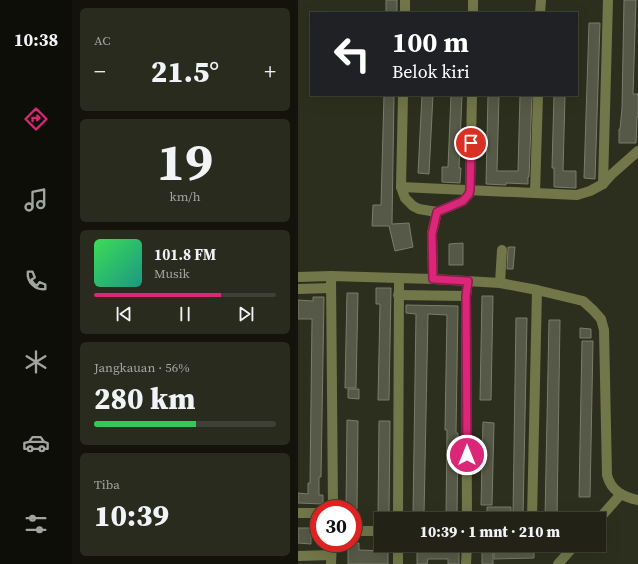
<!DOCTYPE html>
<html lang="id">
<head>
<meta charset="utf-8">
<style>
	body { margin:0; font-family:"Source Serif 4",serif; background:#2a2b1f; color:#f1f3f6; height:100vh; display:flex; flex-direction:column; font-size:15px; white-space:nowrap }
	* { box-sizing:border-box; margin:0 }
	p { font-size:13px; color:#a2a4a1 }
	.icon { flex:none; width:22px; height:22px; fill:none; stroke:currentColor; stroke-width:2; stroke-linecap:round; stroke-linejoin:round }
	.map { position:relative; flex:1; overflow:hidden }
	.drawer { display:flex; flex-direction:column; gap:8px; padding:8px; background:#13130c; width:226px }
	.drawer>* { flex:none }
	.top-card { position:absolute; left:12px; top:12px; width:268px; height:84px; border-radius:0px; box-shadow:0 4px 16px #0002,0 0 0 1px #3f4035; background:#202124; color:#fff; overflow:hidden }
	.speed { position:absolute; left:12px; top:500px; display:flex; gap:8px; font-size:20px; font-weight:700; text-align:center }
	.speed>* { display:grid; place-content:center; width:52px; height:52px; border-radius:50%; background:#222316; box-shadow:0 4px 16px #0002,0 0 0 1px #3f4035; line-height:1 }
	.speed .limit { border:6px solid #d22; background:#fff; color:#111 }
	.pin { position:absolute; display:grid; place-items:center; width:34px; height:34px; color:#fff; margin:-17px; border:2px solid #fff; border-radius:50%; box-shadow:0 1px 4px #0007 }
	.me { position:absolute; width:44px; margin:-22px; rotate:0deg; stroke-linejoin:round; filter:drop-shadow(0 0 3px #0008) }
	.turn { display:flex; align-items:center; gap:14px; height:84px; padding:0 16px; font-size:18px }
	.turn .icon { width:52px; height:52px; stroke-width:2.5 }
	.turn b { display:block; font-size:28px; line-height:34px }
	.big { font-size:30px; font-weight:800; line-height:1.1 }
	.drawer .tile { flex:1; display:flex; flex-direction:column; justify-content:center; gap:6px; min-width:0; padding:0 14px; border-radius:6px; background:#2a2b1f }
	.drawer .dial { align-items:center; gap:0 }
	.dial b { font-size:52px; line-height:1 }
	.song { display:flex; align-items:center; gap:12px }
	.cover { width:48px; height:48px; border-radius:6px; background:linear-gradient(135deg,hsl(130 70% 55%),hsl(170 70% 35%)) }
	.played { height:4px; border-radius:2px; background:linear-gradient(90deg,#db2777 70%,#3f4035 70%) }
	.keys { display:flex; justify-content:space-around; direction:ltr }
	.heat { display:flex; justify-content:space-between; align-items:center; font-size:22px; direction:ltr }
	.charge { height:6px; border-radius:3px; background:linear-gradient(90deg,#34c759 56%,#3f4035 0) }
	.trip { position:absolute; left:76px; top:512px; width:232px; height:40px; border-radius:0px; background:#222316; box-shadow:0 4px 16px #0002,0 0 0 1px #3f4035; font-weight:800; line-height:40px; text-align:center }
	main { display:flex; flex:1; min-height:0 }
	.tab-bar { display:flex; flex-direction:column; width:72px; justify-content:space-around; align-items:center; background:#0e0e09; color:#a2a4a1 }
	.tab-bar .icon { width:28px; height:28px }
	.tab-bar .selected { color:#db2777 }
	.tab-bar b { font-size:18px; color:#f1f3f6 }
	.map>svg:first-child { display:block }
	.building { fill:#565947; stroke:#7a7d6a }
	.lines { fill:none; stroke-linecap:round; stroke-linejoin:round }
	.minor { stroke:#717749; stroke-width:10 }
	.route-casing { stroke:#8e194d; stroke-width:10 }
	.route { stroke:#db2777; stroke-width:7 }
</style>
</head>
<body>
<main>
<nav class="tab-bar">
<b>10:38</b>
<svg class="icon selected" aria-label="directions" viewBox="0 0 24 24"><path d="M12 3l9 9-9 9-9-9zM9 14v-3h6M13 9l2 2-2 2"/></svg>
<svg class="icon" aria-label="music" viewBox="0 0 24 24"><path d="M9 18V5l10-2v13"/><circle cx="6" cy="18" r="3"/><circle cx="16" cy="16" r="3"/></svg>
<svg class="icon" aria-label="phone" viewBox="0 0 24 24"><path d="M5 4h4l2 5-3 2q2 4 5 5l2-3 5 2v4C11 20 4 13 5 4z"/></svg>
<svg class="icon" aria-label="climate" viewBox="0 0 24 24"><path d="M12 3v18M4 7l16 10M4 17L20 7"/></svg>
<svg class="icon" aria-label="car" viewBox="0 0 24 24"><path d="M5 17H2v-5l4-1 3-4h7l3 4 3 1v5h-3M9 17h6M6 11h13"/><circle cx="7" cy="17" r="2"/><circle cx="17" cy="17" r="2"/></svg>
<svg class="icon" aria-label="filters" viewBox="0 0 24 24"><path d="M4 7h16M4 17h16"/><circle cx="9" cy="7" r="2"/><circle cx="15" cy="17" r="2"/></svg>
</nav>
<section class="drawer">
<div class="tile"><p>AC</p>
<div class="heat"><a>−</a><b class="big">21.5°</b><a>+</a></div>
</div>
<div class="tile dial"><b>19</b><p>km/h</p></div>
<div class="tile">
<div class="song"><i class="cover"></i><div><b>101.8 FM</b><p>Musik</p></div></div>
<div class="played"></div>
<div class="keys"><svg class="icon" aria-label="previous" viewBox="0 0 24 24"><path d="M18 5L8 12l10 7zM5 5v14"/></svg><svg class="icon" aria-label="pause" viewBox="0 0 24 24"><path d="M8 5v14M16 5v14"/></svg><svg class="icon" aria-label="next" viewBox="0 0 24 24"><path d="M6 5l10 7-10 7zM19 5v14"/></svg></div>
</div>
<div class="tile"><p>Jangkauan · 56%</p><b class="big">280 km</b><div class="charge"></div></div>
<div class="tile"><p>Tiba</p><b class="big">10:39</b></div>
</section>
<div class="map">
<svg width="340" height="564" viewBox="0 0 340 564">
	<rect width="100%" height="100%" fill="#2d2f1e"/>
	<!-- building -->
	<g class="building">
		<rect x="88" y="0" width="11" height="13"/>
		<path d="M326 0H338L335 94H340V117H339L338 143H321V129H322L324 108Z"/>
		<path d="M291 23H302L297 179 286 178Z"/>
		<path d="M86 95H96L94 224 111 223 113 236 115 247 97 251 91 226H74L75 205H83Z"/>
		<path d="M124 95H135L131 174 120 173Z"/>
		<path d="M153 95H164L161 168H163L162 183 144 182V167H150Z"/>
		<path d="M190 95H201L199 171H220L222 95H234L231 177H230V184L208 183V185L188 184Z"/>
		<path d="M256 95 267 96 265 171H278V188L256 187V168H254Z"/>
		<path d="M165 243V265H151V244Z"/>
		<path d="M210 247H217L215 269H209L210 250Z"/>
		<path d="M78 288H93L91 400H80L82 304H78Z"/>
		<path d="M49 293H60L58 388H47Z"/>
		<path d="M184 296H195L193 400H182Z"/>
		<path d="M15 297H26L23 477H21V495H25V504L0 503V493L10 494V483H12L14 319H0V300L15 301Z"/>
		<path d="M108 305 160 306 158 433H160L159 515H148L149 430H147L149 315 130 314 126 515H115L118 314 108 313Z"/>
		<path d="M218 318H229L225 516 215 515Z"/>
		<path d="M251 320H262L259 518H247Z"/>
		<path d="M282 328 293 329V338H282Z"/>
		<path d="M284 341H295L292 497H281Z"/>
		<path d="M50 389H61V399L50 398Z"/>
		<path d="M49 420 60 421 59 509H48Z"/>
		<path d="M81 421H92L91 516H80Z"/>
		<path d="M185 422 196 423 194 505H183Z"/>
		<path d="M189 507H213V519L189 518Z"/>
		<path d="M0 528H13V544L0 543Z"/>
		<path d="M50 543H61V550L90 551V564H50Z"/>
		<path d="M119 545H136V549H161V564H150V559H130L129 564H119Z"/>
		<path d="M196 547H236V558L196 559Z"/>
		<path d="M184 550 195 551V564H184Z"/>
	</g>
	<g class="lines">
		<!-- minor -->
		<g class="minor">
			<path d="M107 13V0"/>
			<path d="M175 13V0"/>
			<path d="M242 13 243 0"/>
			<path d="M105 95 103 187 237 193 279 195 292 191 305 184 310 0"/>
			<path d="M305 184 314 174 340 151"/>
			<path d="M103 187 107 198 115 206 121 209 139 212 165 201 171 194 172 190 174 95"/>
			<path d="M237 193 240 95"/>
			<path d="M33 276 35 509"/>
			<path d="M0 277 33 276 135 279 202 283 239 290 285 301 295 310 303 319 306 330 309 475C313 491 325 497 340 500"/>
			<path d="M135 279 134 233 139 212"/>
			<path d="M202 283 204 250"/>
			<path d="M0 289 33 288"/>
			<path d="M100 295 168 296"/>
			<path d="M0 513H21"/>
			<path d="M100 519 101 279"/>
			<path d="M169 519 168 296 170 281"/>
			<path d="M234 519 239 290"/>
			<path d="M301 519 323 494"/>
			<path d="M55 531H83"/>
			<path d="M100 545V564"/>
			<path d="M0 556 33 555"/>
			<path d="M33 564 34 543"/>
			<path d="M168 564 169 545"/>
			<path d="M260 564 277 545"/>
		</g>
	</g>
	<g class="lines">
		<!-- route casing -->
		<g class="route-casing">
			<path id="route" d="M169 455 168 296 170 281 135 279 134 234 139 212 165 201 171 194 172 190 173 143"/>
		</g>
		<!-- route -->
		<use href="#route" class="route"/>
	</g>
</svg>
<div class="speed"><div class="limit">30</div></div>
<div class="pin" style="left:173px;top:143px;background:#d93025"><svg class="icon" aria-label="arrive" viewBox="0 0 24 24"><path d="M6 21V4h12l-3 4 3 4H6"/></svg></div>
<svg class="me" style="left:169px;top:455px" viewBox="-20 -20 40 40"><circle r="17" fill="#db2777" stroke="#fff" stroke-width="3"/><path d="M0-11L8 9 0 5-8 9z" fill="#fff"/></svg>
<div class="trip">10:39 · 1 mnt · 210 m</div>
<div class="top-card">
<div class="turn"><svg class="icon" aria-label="left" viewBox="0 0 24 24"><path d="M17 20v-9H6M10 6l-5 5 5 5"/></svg><div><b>100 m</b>Belok kiri</div></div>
</div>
</div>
</main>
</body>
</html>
